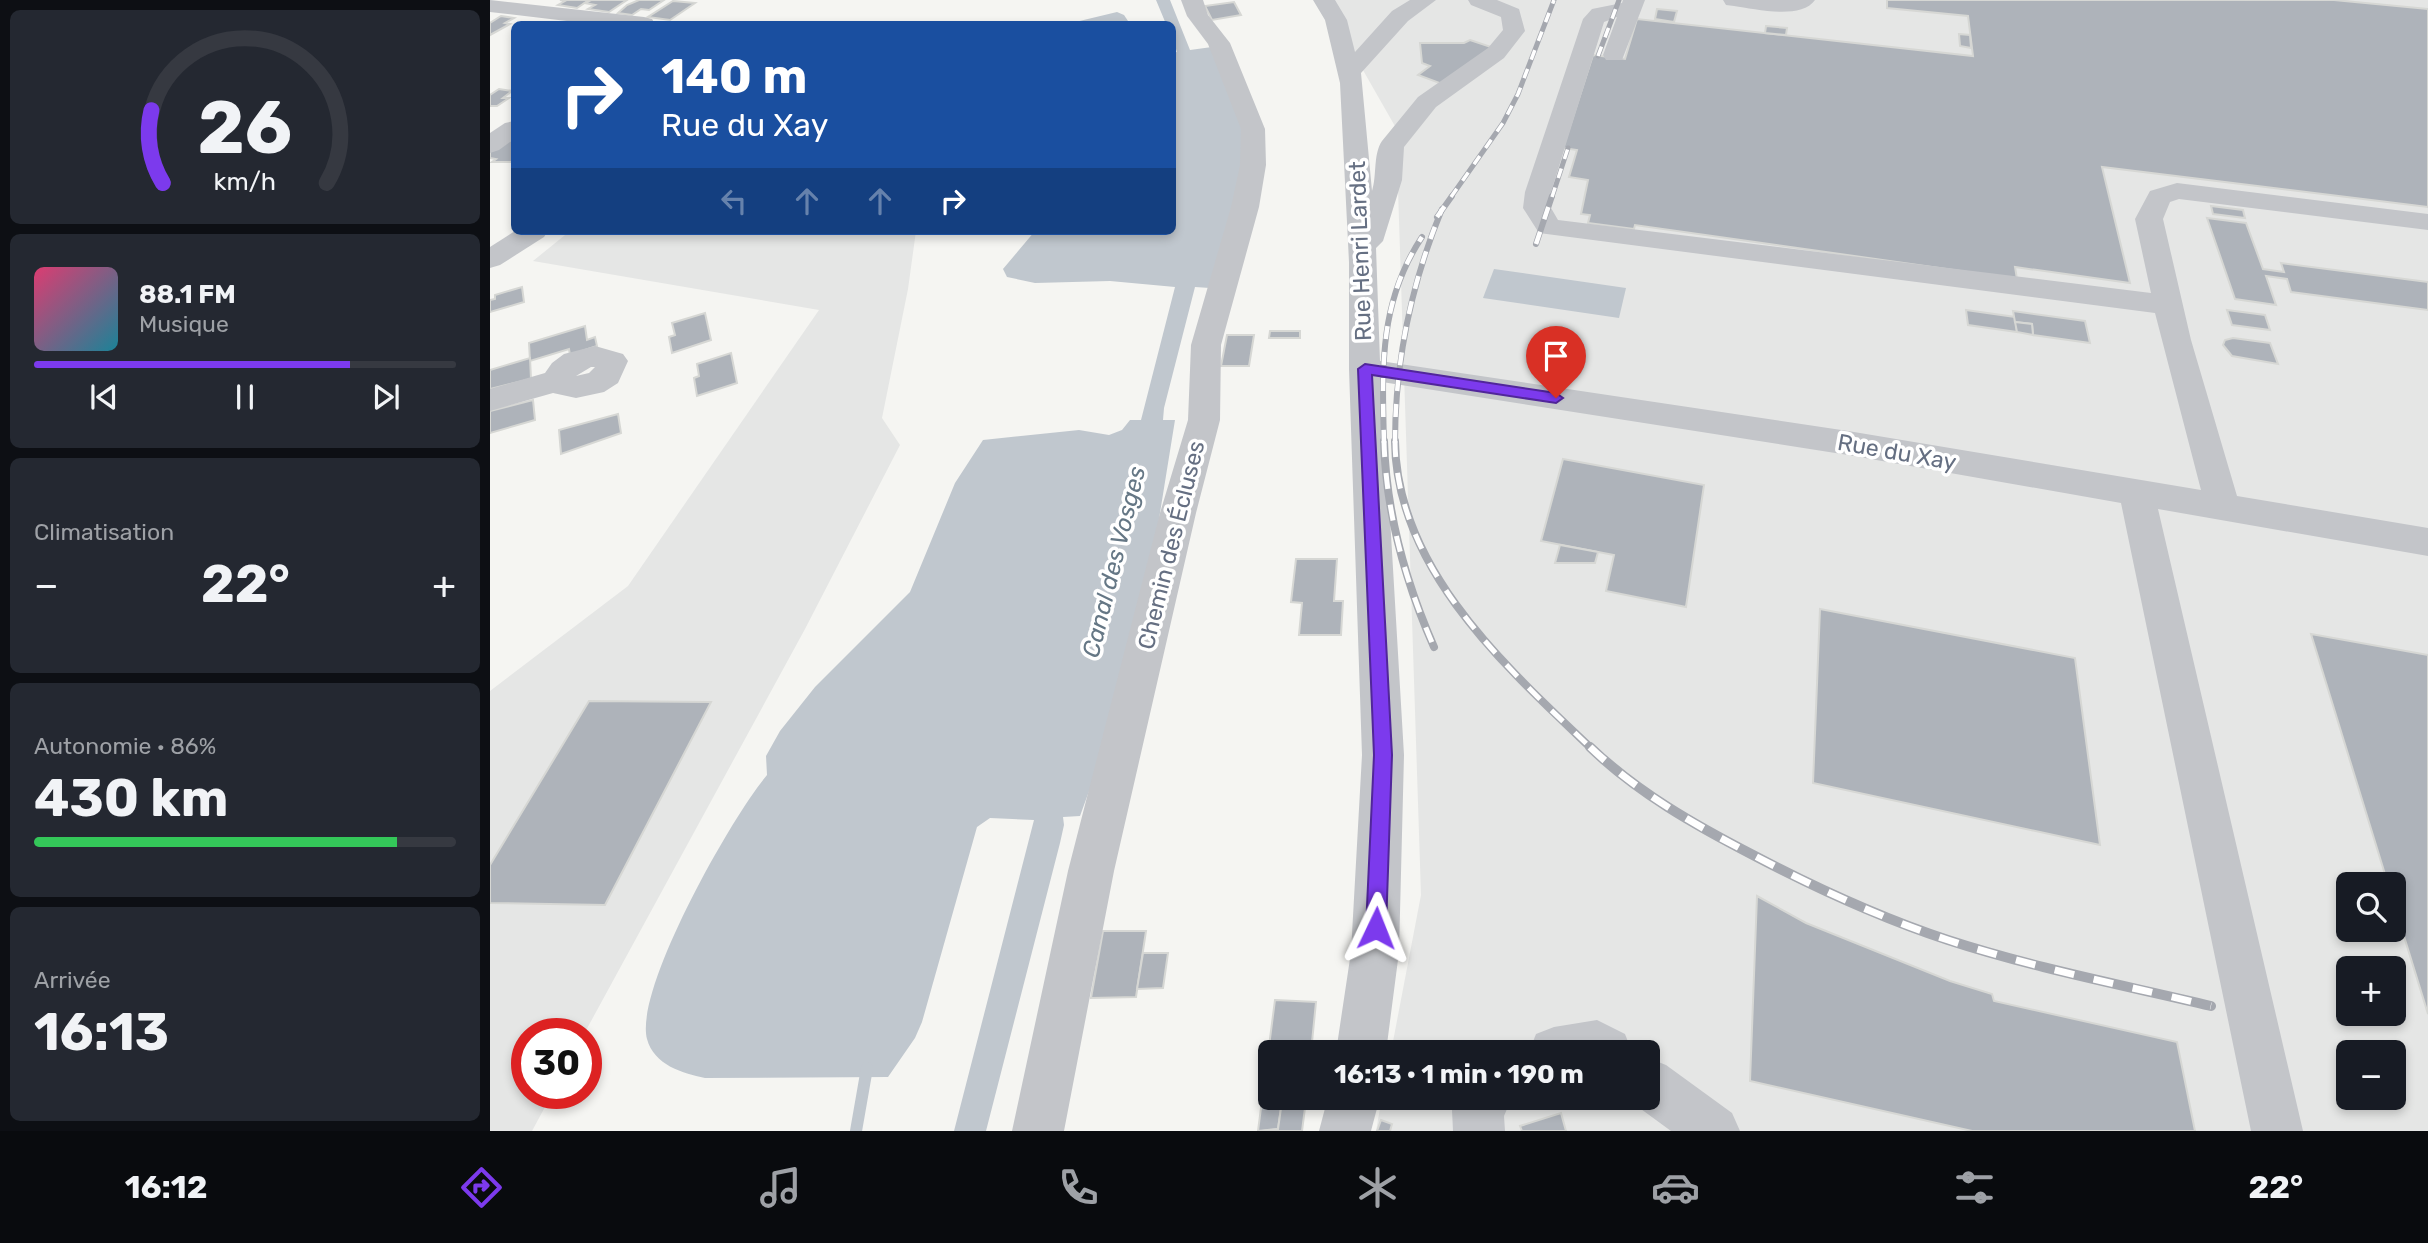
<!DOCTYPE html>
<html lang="fr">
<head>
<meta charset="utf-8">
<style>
	body { margin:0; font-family:Rubik,sans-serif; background:#242831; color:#f1f3f6; height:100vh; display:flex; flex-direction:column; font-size:26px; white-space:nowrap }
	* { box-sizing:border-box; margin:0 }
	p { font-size:23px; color:#9ea1a6 }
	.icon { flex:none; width:38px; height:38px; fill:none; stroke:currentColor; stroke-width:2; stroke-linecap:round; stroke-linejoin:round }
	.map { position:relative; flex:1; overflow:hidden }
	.details { display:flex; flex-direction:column; gap:10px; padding:10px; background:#0d0f14; width:490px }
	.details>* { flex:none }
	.hud { position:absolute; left:21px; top:21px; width:665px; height:214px; border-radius:10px; box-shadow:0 4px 10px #0003; background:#1a4fa0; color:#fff; overflow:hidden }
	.buttons { position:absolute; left:1846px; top:872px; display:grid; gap:14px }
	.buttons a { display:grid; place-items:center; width:70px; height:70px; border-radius:10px; background:#171b24; box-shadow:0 4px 10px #0003; font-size:35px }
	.speed { position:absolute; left:21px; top:1018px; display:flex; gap:14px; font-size:35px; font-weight:700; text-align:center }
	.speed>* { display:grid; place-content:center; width:91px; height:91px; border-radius:50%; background:#171b24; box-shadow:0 4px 10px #0003; line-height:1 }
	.speed .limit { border:10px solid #d22; background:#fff; color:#111 }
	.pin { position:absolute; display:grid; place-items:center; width:60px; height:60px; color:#fff; margin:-72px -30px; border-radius:50% 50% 50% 0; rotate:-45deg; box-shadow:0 0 7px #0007 }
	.pin .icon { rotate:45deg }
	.me { position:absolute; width:77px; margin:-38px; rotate:2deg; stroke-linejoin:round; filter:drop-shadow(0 0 5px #0008) }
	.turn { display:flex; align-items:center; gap:24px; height:147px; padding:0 35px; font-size:32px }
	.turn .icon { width:91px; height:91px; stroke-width:2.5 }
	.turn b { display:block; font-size:49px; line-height:60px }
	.lanes { display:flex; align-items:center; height:66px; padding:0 35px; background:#0003; justify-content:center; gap:35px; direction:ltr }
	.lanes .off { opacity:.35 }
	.big { font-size:52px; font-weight:700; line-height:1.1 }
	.details .tile { flex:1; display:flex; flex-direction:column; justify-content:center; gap:10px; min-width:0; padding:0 24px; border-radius:10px; background:#242831 }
	.details .dial { align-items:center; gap:0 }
	.dial svg { height:182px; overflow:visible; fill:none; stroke:#363941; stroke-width:7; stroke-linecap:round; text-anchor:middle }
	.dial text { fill:#f1f3f6; stroke:none }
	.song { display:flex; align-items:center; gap:21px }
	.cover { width:84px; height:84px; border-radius:10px; background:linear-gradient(135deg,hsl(340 70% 55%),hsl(190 70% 35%)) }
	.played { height:7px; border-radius:4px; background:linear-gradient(90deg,#7c3aed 75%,#363941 75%) }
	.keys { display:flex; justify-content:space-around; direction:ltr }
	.heat { display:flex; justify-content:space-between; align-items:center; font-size:38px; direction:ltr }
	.charge { height:10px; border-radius:5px; background:linear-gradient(90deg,#34c759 86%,#363941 0) }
	.trip { position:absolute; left:768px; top:1040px; width:402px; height:70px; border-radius:10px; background:#171b24; box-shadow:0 4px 10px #0003; font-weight:700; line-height:70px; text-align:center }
	.tab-bar { display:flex; height:112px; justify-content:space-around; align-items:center; background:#090b0e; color:#9ea1a6 }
	.tab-bar .icon { width:49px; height:49px }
	.tab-bar .current { color:#7c3aed }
	.tab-bar b { font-size:32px; color:#f1f3f6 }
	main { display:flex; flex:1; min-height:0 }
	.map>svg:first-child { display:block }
	.built { fill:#e5e6e5; fill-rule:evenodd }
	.water { fill:#c0c7ce }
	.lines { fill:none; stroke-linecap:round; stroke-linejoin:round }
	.stream { stroke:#c0c7ce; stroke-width:12 }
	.building { fill:#aeb3ba; stroke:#d6d7d4; stroke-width:2 }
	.minor { fill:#c3c5c9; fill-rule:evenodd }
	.rail-far3-casing { stroke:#a5a8af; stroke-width:5 }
	.rail-far2-casing { stroke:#a5a8af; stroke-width:6 }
	.rail-far1-casing { stroke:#a5a8af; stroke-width:8 }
	.rail-casing { stroke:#a5a8af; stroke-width:10 }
	.rail-far3 { stroke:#fff; stroke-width:3.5; stroke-dasharray:10; stroke-linecap:butt }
	.rail-far2 { stroke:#fff; stroke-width:4.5; stroke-dasharray:13; stroke-linecap:butt }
	.rail-far1 { stroke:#fff; stroke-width:5; stroke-dasharray:16; stroke-linecap:butt }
	.rail { stroke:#fff; stroke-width:7; stroke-dasharray:20; stroke-linecap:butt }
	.route { fill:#7c3aed; stroke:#51269a; stroke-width:2 }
	.labels { text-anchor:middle; stroke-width:7; stroke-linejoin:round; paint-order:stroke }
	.street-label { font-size:23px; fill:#656f82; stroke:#fff }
	.water-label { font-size:24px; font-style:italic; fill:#657785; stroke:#fff }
</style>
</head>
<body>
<main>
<section class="details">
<div class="tile dial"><svg viewBox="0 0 100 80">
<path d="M14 69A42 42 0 1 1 86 69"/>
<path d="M14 69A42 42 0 0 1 9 37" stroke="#7c3aed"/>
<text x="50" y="56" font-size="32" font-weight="700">26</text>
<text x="50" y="72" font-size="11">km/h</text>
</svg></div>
<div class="tile">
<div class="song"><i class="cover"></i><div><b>88.1 FM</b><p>Musique</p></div></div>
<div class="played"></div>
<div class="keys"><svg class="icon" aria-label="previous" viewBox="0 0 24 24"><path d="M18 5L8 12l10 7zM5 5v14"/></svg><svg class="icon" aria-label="pause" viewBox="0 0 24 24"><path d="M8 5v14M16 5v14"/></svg><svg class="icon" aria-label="next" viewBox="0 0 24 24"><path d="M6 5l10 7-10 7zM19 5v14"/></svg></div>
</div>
<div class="tile"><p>Climatisation</p>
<div class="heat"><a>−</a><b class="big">22°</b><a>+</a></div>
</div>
<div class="tile"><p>Autonomie · 86%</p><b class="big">430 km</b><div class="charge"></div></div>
<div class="tile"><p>Arrivée</p><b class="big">16:13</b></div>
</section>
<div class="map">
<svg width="1938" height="1131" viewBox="0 0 1938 1131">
	<rect width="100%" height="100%" fill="#f5f5f2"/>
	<!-- built -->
	<g class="built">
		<path d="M833 0H1938V1131H886L892 1097H1158V1052H901L931 895 906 128ZM1858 884H1904V929H1858ZM1858 968H1904V1013H1858ZM1858 1052H1904V1097H1858Z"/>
		<path d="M80 231H426L418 289 392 418 410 445 315 629 94 1034H37V1094H62L42 1131H0V691L138 586 329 310 43 261Z"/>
	</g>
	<!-- water -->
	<g class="water">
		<path d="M666 0H680L700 50 722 47C733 76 750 108 754 139 758 174 730 251 720 288L705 287 674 408 673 420H685L664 550 622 728 590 816 573 817 574 825 570 843 496 1131H464L544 820 500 818 487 827 432 1022 425 1038 398 1077 215 1078C192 1073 164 1065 157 1039 144 989 242 816 277 775L276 756 290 731 325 687 420 592 465 483 493 440 589 430 619 435 632 430 640 420H651L685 287 620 281 545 283 517 277 513 269 545 231H682V53L687 52 683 40 682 24H676Z"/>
		<path d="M627 12 634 15 640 24H577Z"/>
		<path d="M1004 269 1136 288 1129 318 993 298Z"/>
	</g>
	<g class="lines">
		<!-- stream -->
		<path class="stream" d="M366 1131 377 1068"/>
	</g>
	<!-- building -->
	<g class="building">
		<path d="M70 0H99L87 8 68 5 75 1Z"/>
		<path d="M101 0H137L119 12 98 9 105 5 95 3Z"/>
		<path d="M149 0H174L159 10 151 9 142 15 128 13 137 5Z"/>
		<path d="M1397 0H1844L1938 9V207L1612 167 1640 283 1525 267 1527 279 1145 225 1144 229 1098 223 1100 215 1091 214 1098 180 1079 177 1087 150 1073 148 1103 55 1135 59 1147 19 1483 56 1478 16 1397 8Z"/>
		<path d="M183 1 205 3 180 20 158 17Z"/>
		<path d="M744 2 751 15 722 20 715 6Z"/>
		<path d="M1167 9 1187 11 1184 22 1165 19Z"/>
		<path d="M11 16 24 18 15 23 20 24 0 35V23Z"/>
		<path d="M1276 26 1297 28 1296 35 1275 33Z"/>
		<path d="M1469 34 1480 35 1481 48 1470 46Z"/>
		<path d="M980 40 1004 48 952 84 928 75 940 66 932 63 930 43H974Z"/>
		<path d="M9 89 22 91 13 98H19L7 106H0V95Z"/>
		<path d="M15 139 24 141V162H2L6 159 0 158V149Z"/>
		<path d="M1721 206 1753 210 1755 218 1723 214Z"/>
		<path d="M1717 218 1756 223 1773 269 1794 272 1791 263 1938 282V310L1801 292 1797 279 1776 276 1786 305 1745 299Z"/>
		<path d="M32 287 34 302 0 312V300L5 299V295Z"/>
		<path d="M1476 310 1525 317 1527 332 1478 325Z"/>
		<path d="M1737 310 1775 315 1780 330 1742 325Z"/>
		<path d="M1523 311 1595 321 1600 343 1543 335 1542 324 1525 322Z"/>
		<path d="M215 313 221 340 182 353 179 337 185 335 182 323Z"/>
		<path d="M1525 322 1542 324 1543 335 1527 332Z"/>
		<path d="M95 326 97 340 105 337 107 346 80 355 79 349 40 361 39 343Z"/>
		<path d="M780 331H810V338H779Z"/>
		<path d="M737 335H764L759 366H731Z"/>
		<path d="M1743 338 1780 343 1788 364 1742 356 1733 345 1735 340Z"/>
		<path d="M241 353 247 383 207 396 204 378 209 376 207 364Z"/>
		<path d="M40 358 41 379 0 389V370Z"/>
		<path d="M43 400 45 420 0 433V411Z"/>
		<path d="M128 414 131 433 71 454 69 430Z"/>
		<path d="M1073 459 1214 485 1196 607 1116 591 1124 555 1051 541Z"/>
		<path d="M1070 545 1108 552 1105 563H1065Z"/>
		<path d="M806 559H847L844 601H853L851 635H809L812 603 801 602Z"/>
		<path d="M1330 609 1585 658 1610 845 1323 783Z"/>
		<path d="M1821 634 1938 655V1014L1904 904V884H1898Z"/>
		<path d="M99 701 221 702 115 905 0 903V865Z"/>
		<path d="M1267 896 1316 923 1460 981 1502 994 1504 1001 1687 1042 1705 1131H1482L1260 1081Z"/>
		<path d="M613 931H656L646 997 601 998Z"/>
		<path d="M653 953H678L673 988 647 989Z"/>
		<path d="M785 1000 826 1002 821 1052H780V1097H816L815 1108H791L788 1129 768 1131Z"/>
		<path d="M791 1108H815L812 1131H772L788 1129Z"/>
		<path d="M1071 1113 1076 1131H1032L1030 1126Z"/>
		<path d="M891 1120 902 1124 900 1131H887Z"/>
	</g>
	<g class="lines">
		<!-- minor -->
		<g class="minor">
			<path d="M0 0 154 17 162 19 165 24H102L0 12Z"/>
			<path d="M691 0H713L718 15 740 43 775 129 776 165 769 207 731 345 730 420 706 513 624 871 574 1131H522L578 871 670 513 698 420 701 345 741 207 750 165 751 129 718 44 697 16Z"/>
			<path d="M823 0H845L857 20 865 52 902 11 920 0H946L918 21 871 73 882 191C887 176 883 154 892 141L928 97 998 48 1013 30 1011 17 981 5 978 0H1007L1029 9 1035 31 1014 58 946 107 914 147 912 180 893 241 886 248 890 361 1358 431 1711 490 1665 313 1049 233 1033 208 1035 192 1093 19 1102 9 1132 3 1133 0H1155L1132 60H1116L1113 55 1127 17 1114 22 1061 192V208L1068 220 1661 293 1645 219 1660 191 1687 183 1938 214V230L1689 199 1680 202 1673 219 1701 340 1747 496 1938 528V556L1668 509 1813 1131H1761L1631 503 1358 455 892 382 914 755 909 952 896 1052H846L861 952 872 755 859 369V262L850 83 835 20Z"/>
			<path d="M1233 0H1325C1311 20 1265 9 1244 6L1236 5Z"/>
			<path d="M24 121V139L9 150 0 153V133L15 123Z"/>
			<path d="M25 231H58L54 237 10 265 0 268V247Z"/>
			<path d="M105 346 133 354 138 361 128 383 114 392 86 398 63 393 0 411V389L55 373 62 363 74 354ZM101 367H105L99 373 86 376Z"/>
			<path d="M1107 1020 1135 1034 1142 1052H1039L1046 1034 1064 1027Z"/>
			<path d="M1158 1058 1176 1065 1242 1113 1250 1131H1181L1140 1101 1139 1097H1158Z"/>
			<path d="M838 1097H890L881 1131H829Z"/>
			<path d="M968 1097H1022L1014 1116 1015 1131H963L962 1110Z"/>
		</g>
		<!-- rail-far3 casing -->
		<g class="rail-far3-casing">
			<g id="rail-far3">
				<path d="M1108 56 1129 0"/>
				<path d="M961 197 1013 123 1028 94 1064 0"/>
				<path d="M1062 197 1078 148"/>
			</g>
		</g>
		<!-- rail-far2 casing -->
		<g class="rail-far2-casing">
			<g id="rail-far2">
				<path d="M947 217 962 196"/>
				<path d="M1046 244 1062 196"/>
				<path d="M894 443C892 367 889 302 932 237"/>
				<path d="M905 443C905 361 921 284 952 209"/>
			</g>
		</g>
		<!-- rail-far1 casing -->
		<g class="rail-far1-casing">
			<g id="rail-far1">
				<path d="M894 441C896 513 915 581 944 647"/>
				<path d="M905 441C906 569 1016 667 1102 749"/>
			</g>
		</g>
		<!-- rail casing -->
		<g class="rail-casing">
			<path id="rail" d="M1100 747C1148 793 1205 825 1263 855 1326 888 1391 918 1458 940 1544 968 1633 985 1721 1006"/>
		</g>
		<!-- rail-far3 -->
		<use href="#rail-far3" class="rail-far3"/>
		<!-- rail-far2 -->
		<use href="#rail-far2" class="rail-far2"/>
		<!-- rail-far1 -->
		<use href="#rail-far1" class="rail-far1"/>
		<!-- rail -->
		<use href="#rail" class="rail"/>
	</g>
	<!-- route -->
	<path class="route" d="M875 364 1066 393 1073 398 1066 403 882 375 902 755 896 928 893 935 886 938 879 935 876 928 884 755 868 369Z"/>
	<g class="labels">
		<!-- street labels -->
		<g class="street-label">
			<text transform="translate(870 251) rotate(-92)" y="8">Rue Henri Lardet</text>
			<text transform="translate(1407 452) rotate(10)" y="8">Rue du Xay</text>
			<text transform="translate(681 545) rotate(-76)" y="8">Chemin des Écluses</text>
		</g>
		<!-- water labels -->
		<g class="water-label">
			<text transform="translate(624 562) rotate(-76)" y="8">Canal des Vosges</text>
		</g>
	</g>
</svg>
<div class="buttons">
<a><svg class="icon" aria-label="search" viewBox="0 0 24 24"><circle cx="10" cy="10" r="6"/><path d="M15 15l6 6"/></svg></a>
<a>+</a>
<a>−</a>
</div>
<div class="speed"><div class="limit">30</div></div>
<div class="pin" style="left:1066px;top:398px;background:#d93025"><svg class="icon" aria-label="arrive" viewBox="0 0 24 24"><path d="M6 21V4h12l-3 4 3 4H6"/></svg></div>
<svg class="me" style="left:886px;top:928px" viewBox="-20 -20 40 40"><path d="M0-17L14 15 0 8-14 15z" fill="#7c3aed" stroke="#fff" stroke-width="4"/></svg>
<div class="trip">16:13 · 1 min · 190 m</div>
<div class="hud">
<div class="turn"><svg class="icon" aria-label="right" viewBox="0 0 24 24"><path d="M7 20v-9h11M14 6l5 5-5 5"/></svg><div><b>140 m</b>Rue du Xay</div></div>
<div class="lanes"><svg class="icon off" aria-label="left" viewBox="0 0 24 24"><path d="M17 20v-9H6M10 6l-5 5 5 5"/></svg><svg class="icon off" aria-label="ahead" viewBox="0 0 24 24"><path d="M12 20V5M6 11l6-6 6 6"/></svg><svg class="icon off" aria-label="ahead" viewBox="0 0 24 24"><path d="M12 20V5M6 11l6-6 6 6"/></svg><svg class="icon" aria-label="right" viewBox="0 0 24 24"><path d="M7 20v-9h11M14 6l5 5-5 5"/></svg></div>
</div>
</div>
</main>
<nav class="tab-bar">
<b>16:12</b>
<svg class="icon current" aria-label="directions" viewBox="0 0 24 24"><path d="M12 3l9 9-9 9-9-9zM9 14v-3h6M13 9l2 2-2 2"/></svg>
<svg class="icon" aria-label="music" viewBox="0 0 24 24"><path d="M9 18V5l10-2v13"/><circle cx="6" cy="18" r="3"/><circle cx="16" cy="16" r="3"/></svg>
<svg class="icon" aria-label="phone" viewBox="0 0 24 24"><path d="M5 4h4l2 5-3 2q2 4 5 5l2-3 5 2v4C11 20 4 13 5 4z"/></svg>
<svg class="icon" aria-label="climate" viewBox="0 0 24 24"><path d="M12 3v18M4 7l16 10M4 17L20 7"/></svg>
<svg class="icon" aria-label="car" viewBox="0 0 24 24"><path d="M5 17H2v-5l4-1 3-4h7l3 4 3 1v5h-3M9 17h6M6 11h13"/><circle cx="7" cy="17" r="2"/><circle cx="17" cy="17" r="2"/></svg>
<svg class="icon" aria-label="filters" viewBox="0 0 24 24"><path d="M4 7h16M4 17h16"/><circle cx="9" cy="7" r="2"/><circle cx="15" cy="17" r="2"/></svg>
<b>22°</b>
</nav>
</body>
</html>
